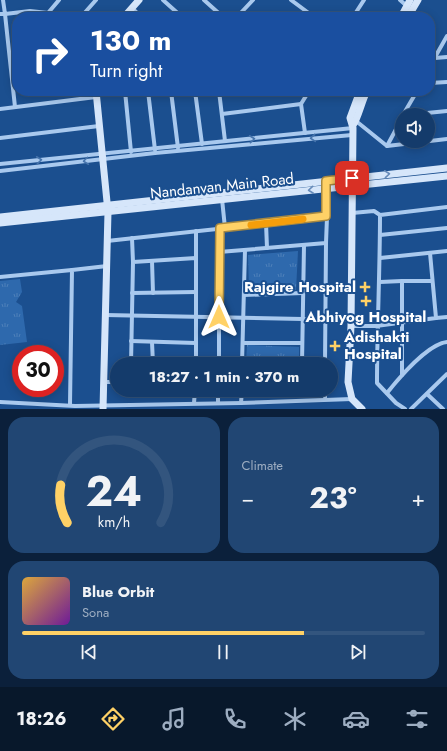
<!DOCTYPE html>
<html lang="en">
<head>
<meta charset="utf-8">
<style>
	body { margin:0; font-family:Jost,sans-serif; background:#214673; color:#f1f3f6; height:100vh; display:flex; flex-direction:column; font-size:15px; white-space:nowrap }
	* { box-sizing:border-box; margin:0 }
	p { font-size:13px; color:#9dadc1 }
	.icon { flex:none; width:22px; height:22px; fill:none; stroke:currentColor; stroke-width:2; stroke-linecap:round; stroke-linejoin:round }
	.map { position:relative; height:409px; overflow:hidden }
	.details { display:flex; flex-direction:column; gap:8px; padding:8px; background:#0b203b; flex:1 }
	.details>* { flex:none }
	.hud { position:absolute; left:12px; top:12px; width:423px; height:84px; border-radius:16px; box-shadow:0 2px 10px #0003,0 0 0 1px #33557e; background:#1a4fa0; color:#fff; overflow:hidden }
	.controls { position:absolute; left:395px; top:108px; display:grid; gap:8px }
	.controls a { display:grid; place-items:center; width:40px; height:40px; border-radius:50%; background:#143b6b; box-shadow:0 2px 10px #0003,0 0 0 1px #33557e; font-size:20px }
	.speed { position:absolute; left:12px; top:345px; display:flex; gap:8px; font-size:20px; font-weight:700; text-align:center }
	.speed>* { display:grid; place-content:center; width:52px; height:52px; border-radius:50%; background:#143b6b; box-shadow:0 2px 10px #0003,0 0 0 1px #33557e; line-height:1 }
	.speed .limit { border:6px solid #d22; background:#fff; color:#111 }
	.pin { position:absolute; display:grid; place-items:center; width:34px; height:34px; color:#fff; margin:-17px; border-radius:8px; box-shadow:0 2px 6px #0006 }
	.me { position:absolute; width:44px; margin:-22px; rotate:0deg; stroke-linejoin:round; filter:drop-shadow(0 0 3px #0008) }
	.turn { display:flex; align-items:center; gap:14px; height:84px; padding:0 12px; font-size:18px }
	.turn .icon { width:52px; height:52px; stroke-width:2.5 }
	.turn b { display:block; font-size:28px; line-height:34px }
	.big { font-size:30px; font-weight:700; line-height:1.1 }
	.details .widget { flex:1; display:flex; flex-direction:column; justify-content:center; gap:6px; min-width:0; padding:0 14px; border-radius:16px; background:#214673 }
	.details .dial { align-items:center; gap:0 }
	.dial svg { height:104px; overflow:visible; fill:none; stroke:#33557e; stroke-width:7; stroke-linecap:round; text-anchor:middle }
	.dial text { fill:#f1f3f6; stroke:none }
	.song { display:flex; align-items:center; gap:12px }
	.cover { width:48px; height:48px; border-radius:6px; background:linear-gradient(135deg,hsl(40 70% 55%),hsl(280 70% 35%)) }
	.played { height:4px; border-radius:2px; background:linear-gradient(90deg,#ffd166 70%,#33557e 70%) }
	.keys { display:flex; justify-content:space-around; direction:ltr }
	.heat { display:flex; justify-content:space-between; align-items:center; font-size:22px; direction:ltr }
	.details .tiles { flex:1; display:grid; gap:8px; grid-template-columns:1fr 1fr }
	.widget:last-child { grid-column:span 2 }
	.trip { position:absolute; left:110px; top:357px; width:228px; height:40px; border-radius:20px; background:#143b6b; box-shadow:0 2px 10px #0003,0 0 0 1px #33557e; font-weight:700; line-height:40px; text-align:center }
	.tabs { display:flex; height:64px; justify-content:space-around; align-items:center; background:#08182b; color:#9dadc1 }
	.tabs .icon { width:28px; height:28px }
	.tabs .current { color:#ffd166 }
	.tabs b { font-size:18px; color:#f1f3f6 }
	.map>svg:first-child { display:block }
	.grass { fill:url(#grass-tufts) }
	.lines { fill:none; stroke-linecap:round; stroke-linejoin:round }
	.street { stroke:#a9c9ee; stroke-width:4 }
	.secondary { stroke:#d6e6fa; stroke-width:7 }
	.oneway { stroke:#4674ac }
	.oneway2 { stroke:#668bba }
	.route-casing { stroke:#a68842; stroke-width:10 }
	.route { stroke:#ffd166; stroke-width:7 }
	.slow { stroke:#f59e0b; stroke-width:7 }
	.poi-dot { fill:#ffd166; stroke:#1b4f8f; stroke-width:1.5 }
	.labels { text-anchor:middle; stroke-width:4; stroke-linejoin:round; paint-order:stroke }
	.street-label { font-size:15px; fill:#fff; stroke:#1b4f8f }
	.poi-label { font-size:15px; font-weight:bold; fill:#fff; stroke:#1b4f8f; text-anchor:end }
</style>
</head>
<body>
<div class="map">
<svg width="447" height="409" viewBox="0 0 447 409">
	<defs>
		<pattern id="grass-tufts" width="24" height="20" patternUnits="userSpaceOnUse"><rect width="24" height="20" fill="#2e69ad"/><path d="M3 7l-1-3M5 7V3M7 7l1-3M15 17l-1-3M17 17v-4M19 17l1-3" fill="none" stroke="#4d80b9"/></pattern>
	</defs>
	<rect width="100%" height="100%" fill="#1b4f8f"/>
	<!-- grass -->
	<g class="grass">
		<path d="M298 251 296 290 249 289 248 255Z"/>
		<path d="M20 279 22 292 16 302 22 306 27 342 0 345V281Z"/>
		<path d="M247 345 299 347V364H246Z"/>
	</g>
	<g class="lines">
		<!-- street -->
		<g class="street">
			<path d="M3 0 5 14 30 11 48 13"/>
			<path d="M163 0 182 17"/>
			<path d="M204 0 223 17"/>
			<path d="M291 0 314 17"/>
			<path d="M400 0 408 7"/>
			<path d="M132 8 141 17"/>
			<path d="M0 14H5L15 107"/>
			<path d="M53 17 48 13 59 0"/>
			<path d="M81 17 96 0"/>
			<path d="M237 17 253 0"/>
			<path d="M353 17 364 0"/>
			<path d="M435 58 447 57"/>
			<path d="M430 66 447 36"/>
			<path d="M430 83 447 82"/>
			<path d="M125 91 131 152"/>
			<path d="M148 91 155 150"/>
			<path d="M171 91 178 148"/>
			<path d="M195 91 202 144"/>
			<path d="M219 91 225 141"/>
			<path d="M301 104 309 91"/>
			<path d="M0 109 96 97"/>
			<path d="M222 114 301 104 305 133"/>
			<path d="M403 115 417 91"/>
			<path d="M407 115 447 111"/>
			<path d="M356 121 387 146 402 118"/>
			<path d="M0 138 99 126"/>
			<path d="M387 146 447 139"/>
			<path d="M0 164 353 128"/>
			<path d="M0 171 155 153 352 135"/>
			<path d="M222 199 225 228"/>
			<path d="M352 213 374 211 380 215"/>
			<path d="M327 217V187"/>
			<path d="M266 223 267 248"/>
			<path d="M380 235 447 228"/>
			<path d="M132 238 133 262"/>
			<path d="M107 241 327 217 326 243 219 252V364"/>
			<path d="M219 252 220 228"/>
			<path d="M196 258V231"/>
			<path d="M380 258 447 251"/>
			<path d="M152 261 153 293"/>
			<path d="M0 277 72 270"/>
			<path d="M380 282 402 281"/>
			<path d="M132 293 196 292"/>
			<path d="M244 295 303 293"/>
			<path d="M105 315 351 320"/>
			<path d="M436 318 447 317"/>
			<path d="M351 326H376L436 318 430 253"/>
			<path d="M131 341 196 343"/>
			<path d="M152 342 153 364"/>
			<path d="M243 343H302"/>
			<path d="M163 361 168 359 177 364"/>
			<path d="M131 364 133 262 196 258V364"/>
			<path d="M242 364 245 250"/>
			<path d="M302 364 304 245"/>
			<path d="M325 364 326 243"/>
			<path d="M402 375V281H431"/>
			<path d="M104 382H117"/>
			<path d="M387 393C399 378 428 344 447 342"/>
			<path d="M427 394 443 409"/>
			<path d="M325 399V390"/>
			<path d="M0 402 75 406 241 403 352 399"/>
			<path d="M194 403 195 390"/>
			<path d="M218 403V390"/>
			<path d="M241 403 242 390"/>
			<path d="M70 404 72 270 107 266"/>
			<path d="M405 409 396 403 377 383C377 327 380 271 380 215L447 207"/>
			<path d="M411 409 447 374"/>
		</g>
		<!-- secondary -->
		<g class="secondary">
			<path d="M124 17 139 0"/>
			<path d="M401 17 410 0"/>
			<path d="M408 17 418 0"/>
			<path d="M96 91 108 212 103 409"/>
			<path d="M360 91 350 118 353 128 351 326 348 382 352 399 362 409"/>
			<path d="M353 125C358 119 362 100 367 91"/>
			<path d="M0 217 447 168"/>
			<path d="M0 223 447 176"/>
		</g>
	</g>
	<!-- one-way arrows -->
	<defs><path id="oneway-chevron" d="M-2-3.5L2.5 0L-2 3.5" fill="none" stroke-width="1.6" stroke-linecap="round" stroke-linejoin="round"/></defs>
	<g class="oneway">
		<use href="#oneway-chevron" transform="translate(313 138) rotate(175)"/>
		<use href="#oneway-chevron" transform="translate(252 139) rotate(-6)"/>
		<use href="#oneway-chevron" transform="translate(39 160) rotate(-6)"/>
		<use href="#oneway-chevron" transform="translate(86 161) rotate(173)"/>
	</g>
	<g class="oneway2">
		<use href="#oneway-chevron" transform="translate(387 174) rotate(-6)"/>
		<use href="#oneway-chevron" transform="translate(311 190) rotate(174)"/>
	</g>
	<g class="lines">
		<!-- route casing -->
		<g class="route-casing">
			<path id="route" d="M219 317 220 228 326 216V181L352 178"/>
		</g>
		<!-- route -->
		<use href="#route" class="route"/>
		<!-- slow -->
		<path class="slow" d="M251 225 303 219"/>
	</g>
	<!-- markers -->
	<g class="poi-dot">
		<path d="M363 281h4v4h4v4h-4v4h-4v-4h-4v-4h4z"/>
		<path d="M364 295h4v4h4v4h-4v4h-4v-4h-4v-4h4z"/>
		<path d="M333 340h4v4h4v4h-4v4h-4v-4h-4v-4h4z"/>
	</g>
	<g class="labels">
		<!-- street labels -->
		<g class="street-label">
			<text transform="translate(222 186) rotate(-6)" y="5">Nandanvan Main Road</text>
		</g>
		<!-- poi labels -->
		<g class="poi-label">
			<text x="356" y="292">Rajgire Hospital</text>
			<text x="366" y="322" text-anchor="middle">Abhiyog Hospital</text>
			<text x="344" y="342" text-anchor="start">Adishakti<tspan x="344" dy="17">Hospital</tspan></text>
		</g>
	</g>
</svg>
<div class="controls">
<a><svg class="icon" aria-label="sound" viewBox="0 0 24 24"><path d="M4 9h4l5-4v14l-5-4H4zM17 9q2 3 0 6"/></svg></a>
</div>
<div class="speed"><div class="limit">30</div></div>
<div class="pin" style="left:352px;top:178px;background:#d93025"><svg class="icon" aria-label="arrive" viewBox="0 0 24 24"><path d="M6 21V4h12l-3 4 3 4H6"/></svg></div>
<svg class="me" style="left:219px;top:317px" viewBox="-20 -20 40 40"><path d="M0-17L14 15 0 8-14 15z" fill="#ffd166" stroke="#fff" stroke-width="4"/></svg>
<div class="trip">18:27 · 1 min · 370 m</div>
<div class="hud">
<div class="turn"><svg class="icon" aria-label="right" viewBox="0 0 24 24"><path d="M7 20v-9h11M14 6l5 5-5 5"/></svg><div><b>130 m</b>Turn right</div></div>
</div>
</div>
<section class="details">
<div class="tiles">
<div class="widget dial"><svg viewBox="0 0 100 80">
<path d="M14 69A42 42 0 1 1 86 69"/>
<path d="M14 69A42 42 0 0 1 9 40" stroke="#ffd166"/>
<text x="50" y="56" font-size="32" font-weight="700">24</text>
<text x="50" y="72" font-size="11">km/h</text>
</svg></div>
<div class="widget"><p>Climate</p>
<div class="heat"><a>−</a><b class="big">23°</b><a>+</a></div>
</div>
<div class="widget">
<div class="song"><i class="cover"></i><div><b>Blue Orbit</b><p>Sona</p></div></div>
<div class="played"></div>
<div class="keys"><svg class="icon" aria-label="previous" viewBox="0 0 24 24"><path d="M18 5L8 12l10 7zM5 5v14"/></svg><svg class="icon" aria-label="pause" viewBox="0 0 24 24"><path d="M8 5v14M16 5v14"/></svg><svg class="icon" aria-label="next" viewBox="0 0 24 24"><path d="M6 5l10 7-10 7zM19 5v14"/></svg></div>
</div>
</div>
</section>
<nav class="tabs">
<b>18:26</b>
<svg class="icon current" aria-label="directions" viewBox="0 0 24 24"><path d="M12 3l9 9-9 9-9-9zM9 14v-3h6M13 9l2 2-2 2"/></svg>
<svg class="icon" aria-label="music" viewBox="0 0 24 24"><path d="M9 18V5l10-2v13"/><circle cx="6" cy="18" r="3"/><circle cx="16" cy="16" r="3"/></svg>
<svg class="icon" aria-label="phone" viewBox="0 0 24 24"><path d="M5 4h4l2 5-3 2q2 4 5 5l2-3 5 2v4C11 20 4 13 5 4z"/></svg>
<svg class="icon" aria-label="climate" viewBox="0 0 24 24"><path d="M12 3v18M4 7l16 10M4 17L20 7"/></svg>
<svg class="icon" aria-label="car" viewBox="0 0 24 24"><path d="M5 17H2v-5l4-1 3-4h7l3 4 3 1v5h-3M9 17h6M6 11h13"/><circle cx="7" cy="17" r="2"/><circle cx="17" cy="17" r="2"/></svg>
<svg class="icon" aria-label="filters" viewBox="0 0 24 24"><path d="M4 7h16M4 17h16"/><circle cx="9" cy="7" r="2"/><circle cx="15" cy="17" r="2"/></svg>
</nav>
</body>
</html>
